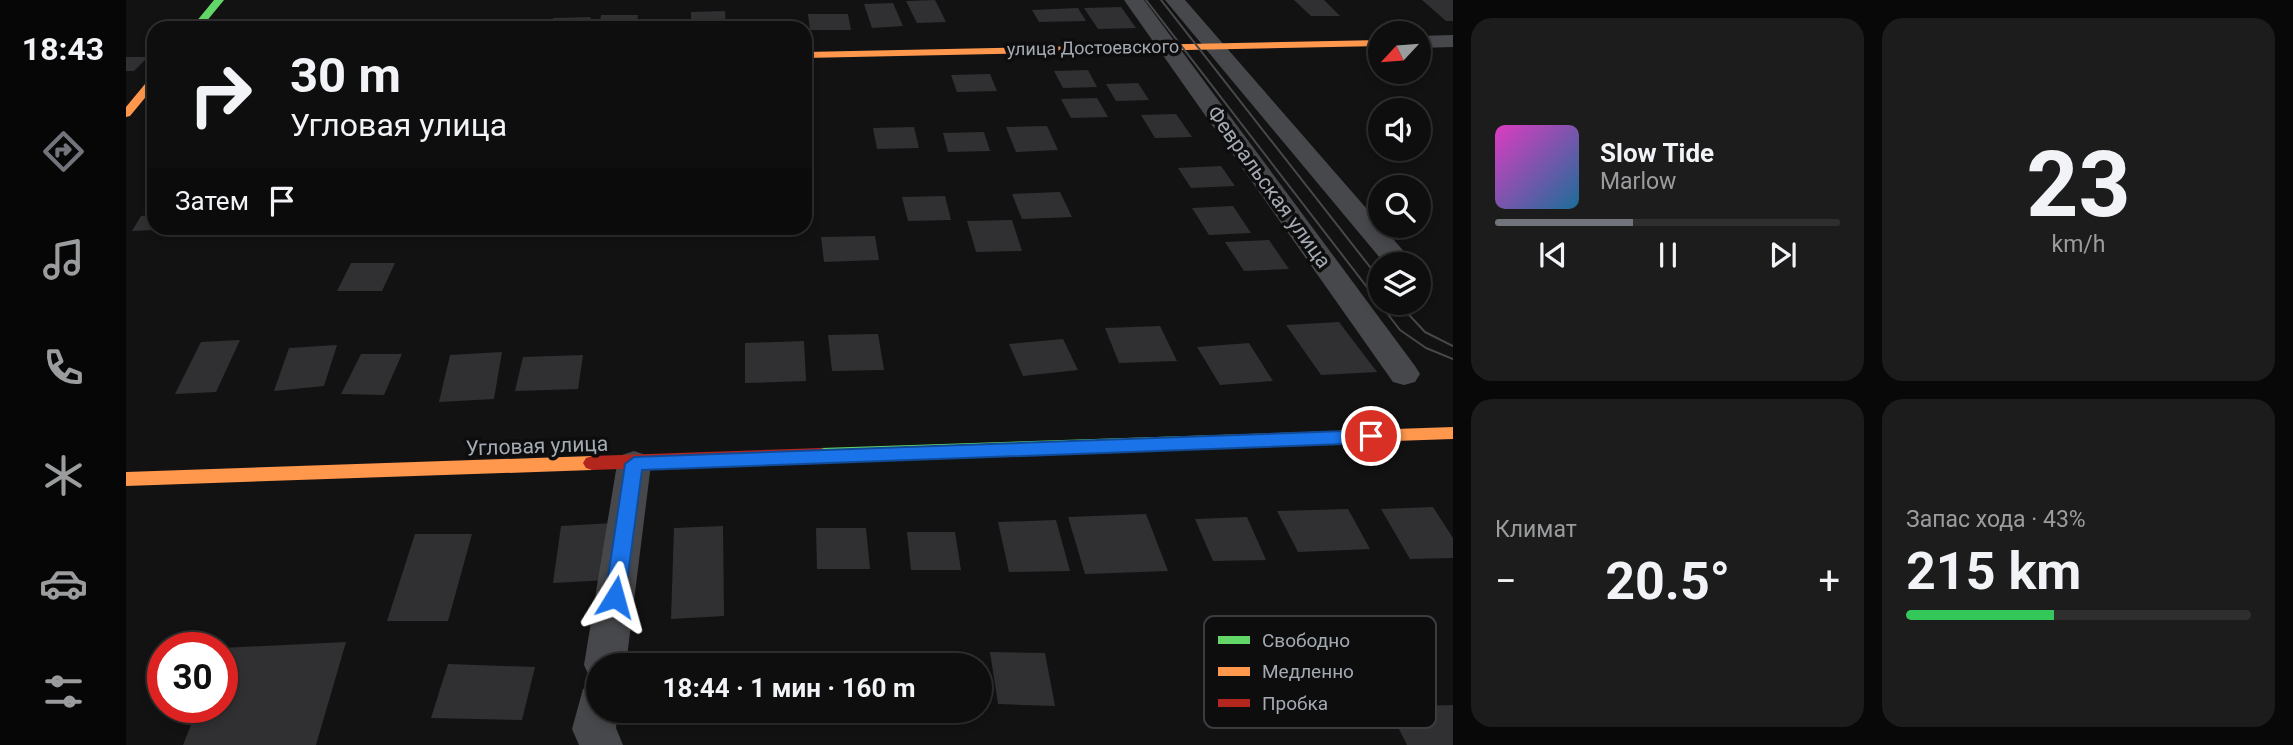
<!DOCTYPE html>
<html lang="ru">
<head>
<meta charset="utf-8">
<style>
	body { margin:0; font-family:Roboto,sans-serif; background:#1c1c1c; color:#f1f3f6; height:100vh; display:flex; flex-direction:column; font-size:26px; white-space:nowrap }
	* { box-sizing:border-box; margin:0 }
	p { font-size:23px; color:#9b9c9e }
	.icon { flex:none; width:38px; height:38px; fill:none; stroke:currentColor; stroke-width:2; stroke-linecap:round; stroke-linejoin:round }
	.map { position:relative; flex:1; overflow:hidden }
	.sheet { display:flex; flex-direction:column; gap:18px; padding:18px; background:#080808; width:840px }
	.sheet>* { flex:none }
	.guide { position:absolute; left:21px; top:21px; width:665px; height:214px; border-radius:21px; box-shadow:0 4px 10px #0003,0 0 0 2px #2e2e2e; background:#0e0e0e; color:#f1f3f6; overflow:hidden }
	.needle { width:46px; rotate:244deg }
	.fabs { position:absolute; left:1242px; top:21px; display:grid; gap:14px }
	.fabs a { display:grid; place-items:center; width:63px; height:63px; border-radius:50%; background:#0e0e0e; box-shadow:0 4px 10px #0003,0 0 0 2px #2e2e2e; font-size:35px }
	.speed { position:absolute; left:21px; top:632px; display:flex; gap:14px; font-size:35px; font-weight:700; text-align:center }
	.speed>* { display:grid; place-content:center; width:91px; height:91px; border-radius:50%; background:#0e0e0e; box-shadow:0 4px 10px #0003,0 0 0 2px #2e2e2e; line-height:1 }
	.speed .limit { border:10px solid #d22; background:#fff; color:#111 }
	.pin { position:absolute; display:grid; place-items:center; width:60px; height:60px; color:#fff; margin:-30px; border:4px solid #fff; border-radius:50%; box-shadow:0 2px 7px #0007 }
	.me { position:absolute; width:77px; margin:-38px; rotate:8deg; stroke-linejoin:round; filter:drop-shadow(0 0 5px #0008) }
	.turn { display:flex; align-items:center; gap:24px; height:147px; padding:0 28px; font-size:32px }
	.turn .icon { width:91px; height:91px; stroke-width:2.5 }
	.turn b { display:block; font-size:49px; line-height:60px }
	.then { display:flex; align-items:center; height:66px; padding:0 28px; background:#0003; gap:14px; font-size:26px }
	.big { font-size:52px; font-weight:700; line-height:1.1 }
	.sheet .card { flex:1; display:flex; flex-direction:column; justify-content:center; gap:10px; min-width:0; padding:0 24px; border-radius:21px; background:#1c1c1c }
	.sheet .dial { align-items:center; gap:0 }
	.dial b { font-size:91px; line-height:1 }
	.song { display:flex; align-items:center; gap:21px }
	.cover { width:84px; height:84px; border-radius:10px; background:linear-gradient(135deg,hsl(310 70% 55%),hsl(200 70% 35%)) }
	.played { height:7px; border-radius:4px; background:linear-gradient(90deg,#71757b 40%,#2e2e2e 40%) }
	.keys { display:flex; justify-content:space-around; direction:ltr }
	.heat { display:flex; justify-content:space-between; align-items:center; font-size:38px; direction:ltr }
	.charge { height:10px; border-radius:5px; background:linear-gradient(90deg,#34c759 43%,#2e2e2e 0) }
	.sheet .tiles { flex:1; display:grid; gap:18px; grid-template-columns:repeat(2,1fr) }
	.trip { position:absolute; left:460px; top:653px; width:406px; height:70px; border-radius:35px; background:#0e0e0e; box-shadow:0 4px 10px #0003,0 0 0 2px #2e2e2e; font-weight:700; line-height:70px; text-align:center }
	main { display:flex; flex:1; min-height:0 }
	.dock { display:flex; flex-direction:column; width:126px; justify-content:space-around; align-items:center; background:#060606; color:#9b9c9e }
	.dock .icon { width:49px; height:49px }
	.dock .selected { color:#71757b }
	.dock b { font-size:32px; color:#f1f3f6 }
	.map>svg:first-child { display:block }
	.building { fill:#303033 }
	.lines { fill:none; stroke-linecap:round; stroke-linejoin:round }
	.street { fill:#47484b; fill-rule:evenodd }
	.fast { fill:#63d668; fill-rule:evenodd }
	.slow { fill:#ff974d; fill-rule:evenodd }
	.jam { fill:#b3261e; fill-rule:evenodd }
	.tram { stroke:#47484a; stroke-width:2 }
	.route { fill:#1a73e8; stroke:#114b97; stroke-width:2 }
	.labels { text-anchor:middle; stroke-width:7; stroke-linejoin:round; paint-order:stroke }
	.far-street-label { font-size:18px; fill:#a4aab3; stroke:#0d0d0e }
	.street-label { font-size:21px; fill:#a4aab3; stroke:#0d0d0e }
	.key { fill:#0d0d0e; stroke:#3a3c40; stroke-width:2 }
	.key-label { font-size:19px; fill:#a4aab3 }
</style>
</head>
<body>
<main>
<nav class="dock">
<b>18:43</b>
<svg class="icon selected" aria-label="directions" viewBox="0 0 24 24"><path d="M12 3l9 9-9 9-9-9zM9 14v-3h6M13 9l2 2-2 2"/></svg>
<svg class="icon" aria-label="music" viewBox="0 0 24 24"><path d="M9 18V5l10-2v13"/><circle cx="6" cy="18" r="3"/><circle cx="16" cy="16" r="3"/></svg>
<svg class="icon" aria-label="phone" viewBox="0 0 24 24"><path d="M5 4h4l2 5-3 2q2 4 5 5l2-3 5 2v4C11 20 4 13 5 4z"/></svg>
<svg class="icon" aria-label="climate" viewBox="0 0 24 24"><path d="M12 3v18M4 7l16 10M4 17L20 7"/></svg>
<svg class="icon" aria-label="car" viewBox="0 0 24 24"><path d="M5 17H2v-5l4-1 3-4h7l3 4 3 1v5h-3M9 17h6M6 11h13"/><circle cx="7" cy="17" r="2"/><circle cx="17" cy="17" r="2"/></svg>
<svg class="icon" aria-label="filters" viewBox="0 0 24 24"><path d="M4 7h16M4 17h16"/><circle cx="9" cy="7" r="2"/><circle cx="15" cy="17" r="2"/></svg>
</nav>
<div class="map">
<svg width="1327" height="745" viewBox="0 0 1327 745">
	<rect width="100%" height="100%" fill="#121213"/>
	<!-- building -->
	<g class="building">
		<path d="M809 0 820 22 791 23 780 1Z"/>
		<path d="M1168 0H1198L1214 16H1185Z"/>
		<path d="M1296 0H1327V21H1320Z"/>
		<path d="M767 3 777 26 746 28 738 4Z"/>
		<path d="M995 7 1010 28 972 29 958 8Z"/>
		<path d="M952 8 960 21 913 22 906 10Z"/>
		<path d="M599 11 600 27 565 28V12Z"/>
		<path d="M682 14H722L725 30H684Z"/>
		<path d="M475 15H512L510 28H473Z"/>
		<path d="M465 17 462 28H424L427 18Z"/>
		<path d="M358 21H393L390 28H356Z"/>
		<path d="M0 57H22L8 71H0Z"/>
		<path d="M962 70 971 87 937 88 928 71Z"/>
		<path d="M864 74 871 91 831 92 825 75Z"/>
		<path d="M1012 83 1023 100 990 101 980 84Z"/>
		<path d="M971 98 982 117 945 118 935 99Z"/>
		<path d="M1050 114 1066 137 1029 138 1015 115Z"/>
		<path d="M921 126 932 150 890 152 880 127Z"/>
		<path d="M788 127 793 148 751 149 747 128Z"/>
		<path d="M858 132 864 151 822 152 817 133Z"/>
		<path d="M1095 166 1109 186 1065 188 1052 168Z"/>
		<path d="M934 192 946 217 896 219 886 194Z"/>
		<path d="M819 196 825 220 782 221 776 197Z"/>
		<path d="M1107 206 1125 233 1083 235 1066 208Z"/>
		<path d="M28 215V230L6 231 15 216Z"/>
		<path d="M886 220 896 251 850 252 841 221Z"/>
		<path d="M466 228H506L505 232H465Z"/>
		<path d="M749 236 753 260 698 262 695 237Z"/>
		<path d="M1143 240 1163 269 1118 271 1099 242Z"/>
		<path d="M225 263H269L256 291H211Z"/>
		<path d="M1213 322 1251 372 1195 375 1160 325Z"/>
		<path d="M1034 326 1051 361 993 363 979 328Z"/>
		<path d="M752 334 758 370 706 371 702 335Z"/>
		<path d="M937 339 952 370 897 376 883 344Z"/>
		<path d="M114 340 90 392 49 394 75 342Z"/>
		<path d="M678 341 680 381 619 383V343Z"/>
		<path d="M1123 343 1147 381 1094 385 1071 347Z"/>
		<path d="M211 345 198 386 148 391 163 348Z"/>
		<path d="M376 352 368 399 313 402 324 355Z"/>
		<path d="M235 354H276L258 395 215 394Z"/>
		<path d="M457 355 452 389 389 391 397 357Z"/>
		<path d="M1307 507 1327 538V558L1284 559 1255 509Z"/>
		<path d="M1222 509 1244 549 1172 552 1151 511Z"/>
		<path d="M1020 514 1042 571 959 574 942 517Z"/>
		<path d="M1121 517 1140 560 1087 561 1069 519Z"/>
		<path d="M930 520 944 571 883 572 872 522Z"/>
		<path d="M487 523 482 580 427 583 435 526Z"/>
		<path d="M597 526 598 616 545 619 548 528Z"/>
		<path d="M690 528H740L744 569H691Z"/>
		<path d="M781 532H829L835 570H785Z"/>
		<path d="M289 534H346L322 621H261Z"/>
		<path d="M220 642 190 745H57L72 707H96V648Z"/>
		<path d="M864 652 919 653 929 706 872 704Z"/>
		<path d="M322 664 409 667 396 720 305 718Z"/>
		<path d="M1327 705V745H1281L1262 707Z"/>
	</g>
	<g class="lines">
		<!-- street -->
		<g class="street">
			<path d="M998 0H1018L1289 366 1294 374 1289 382 1278 385 1267 382Z"/>
			<path d="M1039 0H1059L1281 255 1285 261 1283 264H1259Z"/>
			<path d="M1327 35V47L1293 48V36Z"/>
			<path d="M508 451 520 455 525 464 500 665H472V681L464 678 458 665 491 464 496 455Z"/>
			<path d="M472 683V710H492L490 728 497 745H453L446 729 457 689Z"/>
		</g>
		<!-- fast -->
		<g class="fast">
			<path d="M88 0H98L75 28H65Z"/>
			<path d="M1181 432 1187 434 1189 438 1187 442 1181 444 695 462 689 460 686 455 689 450 695 448Z"/>
		</g>
		<!-- slow -->
		<g class="slow">
			<path d="M1255 40V46L679 58V52Z"/>
			<path d="M28 77V87L4 116 0 117V107L24 78Z"/>
			<path d="M1327 427V439L1181 444 1175 442 1173 438 1175 434 1181 432Z"/>
			<path d="M466 456 472 458 475 463 472 468 466 470 0 486V472Z"/>
		</g>
		<!-- jam -->
		<path class="jam" d="M695 448 701 450 704 455 701 460 695 462 466 470 460 468 457 463 460 458 466 456Z"/>
		<!-- tram -->
		<g class="tram">
			<path d="M1020 0 1274 330 1300 348 1327 359"/>
			<path d="M1035 0 1255 281"/>
			<path d="M1272 303 1299 332 1327 346"/>
		</g>
	</g>
	<!-- route -->
	<path class="route" d="M1245 430 1254 436 1245 443 516 470 499 597 496 603 489 605 482 603 479 597 499 464 508 457Z"/>
	<g class="labels">
		<!-- far-street labels -->
		<g class="far-street-label">
			<text transform="translate(967 48) rotate(-1)" y="6">улица Достоевского</text>
		</g>
		<!-- street labels -->
		<g class="street-label">
			<text transform="translate(1143 187) rotate(54)" y="7">Февральская улица</text>
			<text transform="translate(411 446) rotate(-2)" y="7">Угловая улица</text>
		</g>
	</g>
	<!-- legend -->
	<rect x="1078" y="616" width="232" height="112" rx="10" class="key"/>
	<rect x="1092" y="636" width="32" height="8" fill="#63d668"/>
	<rect x="1092" y="667" width="32" height="9" fill="#ff974d"/>
	<rect x="1092" y="699" width="32" height="8" fill="#b3261e"/>
	<g class="key-label">
		<text x="1136" y="647">Свободно</text>
		<text x="1136" y="678">Медленно</text>
		<text x="1136" y="710">Пробка</text>
	</g>
</svg>
<div class="fabs">
<a><svg class="needle" viewBox="-14 -14 28 28"><path d="M0-13l5 13h-10z" fill="#e53935"/><path d="M0 13l5-13h-10z" fill="#9b9c9e"/></svg></a>
<a><svg class="icon" aria-label="sound" viewBox="0 0 24 24"><path d="M4 9h4l5-4v14l-5-4H4zM17 9q2 3 0 6"/></svg></a>
<a><svg class="icon" aria-label="search" viewBox="0 0 24 24"><circle cx="10" cy="10" r="6"/><path d="M15 15l6 6"/></svg></a>
<a><svg class="icon" aria-label="layers" viewBox="0 0 24 24"><path d="M12 4l9 5-9 5-9-5zM3 14l9 5 9-5"/></svg></a>
</div>
<div class="speed"><div class="limit">30</div></div>
<div class="pin" style="left:1245px;top:436px;background:#d93025"><svg class="icon" aria-label="arrive" viewBox="0 0 24 24"><path d="M6 21V4h12l-3 4 3 4H6"/></svg></div>
<svg class="me" style="left:489px;top:597px" viewBox="-20 -20 40 40"><path d="M0-17L14 15 0 8-14 15z" fill="#1a73e8" stroke="#fff" stroke-width="4"/></svg>
<div class="trip">18:44 · 1 мин · 160 m</div>
<div class="guide">
<div class="turn"><svg class="icon" aria-label="right" viewBox="0 0 24 24"><path d="M7 20v-9h11M14 6l5 5-5 5"/></svg><div><b>30 m</b>Угловая улица</div></div>
<div class="then">Затем<svg class="icon" aria-label="arrive" viewBox="0 0 24 24"><path d="M6 21V4h12l-3 4 3 4H6"/></svg></div>
</div>
</div>
<section class="sheet">
<div class="tiles">
<div class="card">
<div class="song"><i class="cover"></i><div><b>Slow Tide</b><p>Marlow</p></div></div>
<div class="played"></div>
<div class="keys"><svg class="icon" aria-label="previous" viewBox="0 0 24 24"><path d="M18 5L8 12l10 7zM5 5v14"/></svg><svg class="icon" aria-label="pause" viewBox="0 0 24 24"><path d="M8 5v14M16 5v14"/></svg><svg class="icon" aria-label="next" viewBox="0 0 24 24"><path d="M6 5l10 7-10 7zM19 5v14"/></svg></div>
</div>
<div class="card dial"><b>23</b><p>km/h</p></div>
<div class="card"><p>Климат</p>
<div class="heat"><a>−</a><b class="big">20.5°</b><a>+</a></div>
</div>
<div class="card"><p>Запас хода · 43%</p><b class="big">215 km</b><div class="charge"></div></div>
</div>
</section>
</main>
</body>
</html>
